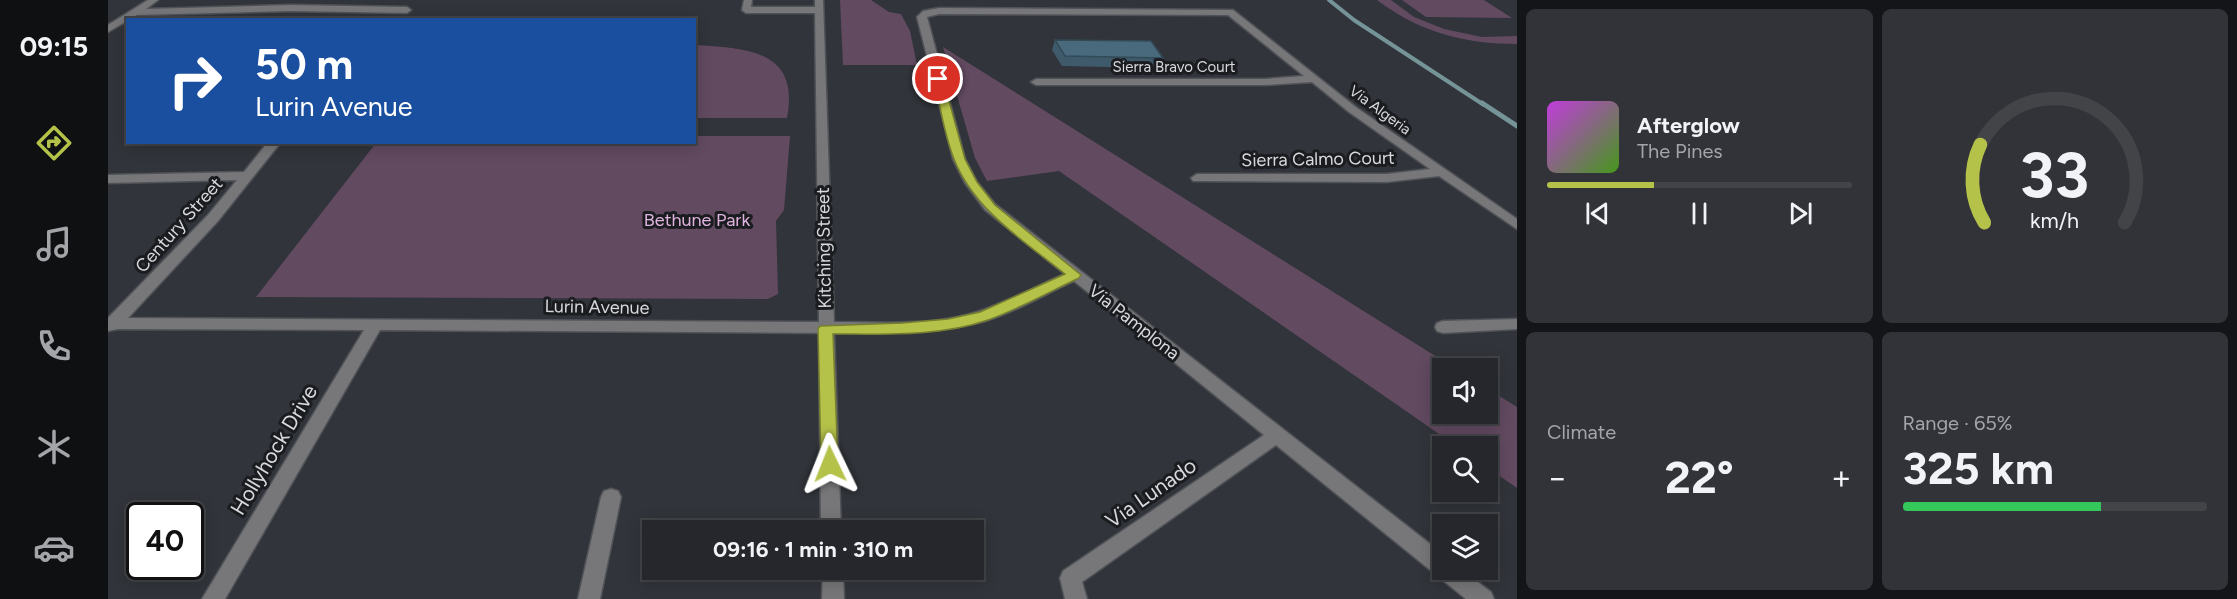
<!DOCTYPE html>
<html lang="en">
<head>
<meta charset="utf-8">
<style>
	body { margin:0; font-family:Figtree,sans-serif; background:#313338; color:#f1f3f6; height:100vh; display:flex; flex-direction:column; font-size:22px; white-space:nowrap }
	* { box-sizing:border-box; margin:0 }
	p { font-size:20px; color:#a3a5a9 }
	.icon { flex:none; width:33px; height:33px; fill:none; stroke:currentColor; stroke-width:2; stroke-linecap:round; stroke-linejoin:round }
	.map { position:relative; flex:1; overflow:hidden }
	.drawer { display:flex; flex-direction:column; gap:9px; padding:9px; background:#141518; width:720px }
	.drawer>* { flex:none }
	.guide { position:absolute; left:18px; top:18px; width:570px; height:126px; border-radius:0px; box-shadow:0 3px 15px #0003,0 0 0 2px #424448; background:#1a4fa0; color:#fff; overflow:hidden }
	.controls { position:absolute; left:1324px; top:358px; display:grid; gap:12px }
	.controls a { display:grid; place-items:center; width:66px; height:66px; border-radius:0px; background:#25272c; box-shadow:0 3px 15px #0003,0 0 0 2px #424448; font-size:30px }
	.speed { position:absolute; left:18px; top:502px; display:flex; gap:12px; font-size:30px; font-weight:700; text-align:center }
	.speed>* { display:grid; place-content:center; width:78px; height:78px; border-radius:50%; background:#25272c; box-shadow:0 3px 15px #0003,0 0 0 2px #424448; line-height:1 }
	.speed .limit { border:3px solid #111; border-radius:9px; background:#fff; color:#111 }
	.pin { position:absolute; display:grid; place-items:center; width:51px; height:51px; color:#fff; margin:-26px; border:3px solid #fff; border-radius:50%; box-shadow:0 2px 6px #0007 }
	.me { position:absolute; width:66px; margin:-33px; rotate:358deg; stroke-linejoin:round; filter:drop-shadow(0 0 4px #0008) }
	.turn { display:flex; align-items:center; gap:21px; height:126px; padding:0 30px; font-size:27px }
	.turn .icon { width:78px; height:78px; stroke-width:2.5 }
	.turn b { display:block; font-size:42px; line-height:51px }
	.big { font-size:45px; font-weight:700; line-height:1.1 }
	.drawer .widget { flex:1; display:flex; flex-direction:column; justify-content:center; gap:9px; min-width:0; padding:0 21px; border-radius:9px; background:#313338 }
	.drawer .dial { align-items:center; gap:0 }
	.dial svg { height:156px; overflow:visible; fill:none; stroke:#424448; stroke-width:7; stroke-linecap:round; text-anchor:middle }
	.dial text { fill:#f1f3f6; stroke:none }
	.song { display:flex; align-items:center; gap:18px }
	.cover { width:72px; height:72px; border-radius:9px; background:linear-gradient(135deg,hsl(290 70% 55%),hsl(100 70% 35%)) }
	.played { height:6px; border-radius:3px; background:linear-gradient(90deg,#b5c249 35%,#424448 35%) }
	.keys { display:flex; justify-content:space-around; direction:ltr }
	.heat { display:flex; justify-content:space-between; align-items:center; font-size:33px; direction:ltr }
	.charge { height:9px; border-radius:4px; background:linear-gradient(90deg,#34c759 65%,#424448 0) }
	.drawer .tiles { flex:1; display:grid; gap:9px; grid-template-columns:repeat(2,1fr) }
	.trip { position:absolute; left:534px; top:520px; width:342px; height:60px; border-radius:0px; background:#25272c; box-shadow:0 3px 15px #0003,0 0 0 2px #424448; font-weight:700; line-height:60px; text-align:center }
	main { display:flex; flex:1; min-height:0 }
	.menu { display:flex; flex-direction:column; width:108px; justify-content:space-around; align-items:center; background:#0f1012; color:#a3a5a9 }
	.menu .icon { width:42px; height:42px }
	.menu .active { color:#b5c249 }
	.menu b { font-size:27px; color:#f1f3f6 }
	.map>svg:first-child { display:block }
	.green { fill:#624a61 }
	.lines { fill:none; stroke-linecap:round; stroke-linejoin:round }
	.stream-far1 { stroke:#759498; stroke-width:4 }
	.stream { stroke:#759498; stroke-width:5 }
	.minor-casing { stroke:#4f5257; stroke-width:3 }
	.minor { fill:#777679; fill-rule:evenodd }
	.wall { fill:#3f5a6b }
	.building { fill:#49697c; stroke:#334a57; stroke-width:1.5 }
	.route { fill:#b5c249; stroke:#767e2f; stroke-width:1.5 }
	.labels { text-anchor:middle; stroke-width:6; stroke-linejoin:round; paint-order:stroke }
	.far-street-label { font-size:15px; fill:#d7d9dd; stroke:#1a1c1f }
	.street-label { font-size:18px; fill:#d7d9dd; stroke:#1a1c1f }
	.park-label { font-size:18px; fill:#e0b3df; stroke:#1a1c1f }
	.near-street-label { font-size:21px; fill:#d7d9dd; stroke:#1a1c1f }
</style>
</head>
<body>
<main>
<nav class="menu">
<b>09:15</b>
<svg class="icon active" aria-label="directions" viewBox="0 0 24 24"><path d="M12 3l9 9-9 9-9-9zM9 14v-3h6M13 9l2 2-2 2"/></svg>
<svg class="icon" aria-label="music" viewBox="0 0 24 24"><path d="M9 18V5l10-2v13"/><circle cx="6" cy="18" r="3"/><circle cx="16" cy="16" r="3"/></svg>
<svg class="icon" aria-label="phone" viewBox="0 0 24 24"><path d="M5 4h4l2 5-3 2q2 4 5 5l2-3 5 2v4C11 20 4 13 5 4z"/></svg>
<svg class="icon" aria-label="climate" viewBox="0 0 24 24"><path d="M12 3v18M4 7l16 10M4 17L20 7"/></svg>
<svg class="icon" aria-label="car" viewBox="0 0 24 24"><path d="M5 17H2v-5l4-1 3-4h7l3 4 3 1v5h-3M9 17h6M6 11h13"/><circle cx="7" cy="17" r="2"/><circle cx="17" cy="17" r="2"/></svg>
</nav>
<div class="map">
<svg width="1409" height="599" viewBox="0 0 1409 599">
	<rect width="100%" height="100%" fill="#31343a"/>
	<!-- green -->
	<g class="green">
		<path d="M732 0H763L781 12 793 14 802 31 809 65H735Z"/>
		<path d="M1269 0H1283L1306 17 1336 29 1374 37 1409 36V44C1357 44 1311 32 1269 0Z"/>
		<path d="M1294 0H1376L1404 18 1318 17Z"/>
		<path d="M586 45C639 48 692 50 679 118H587Z"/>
		<path d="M835 47 1348 369H1335V414H1380V389L1409 407V488L1380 468V447H1350L951 171 879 181 867 158Z"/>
		<path d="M587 136H682L676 210 668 221 670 294 660 299 148 297 268 143 586 142Z"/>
	</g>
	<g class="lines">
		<!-- stream-far1 -->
		<path class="stream-far1" d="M1221 0 1246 20 1376 105"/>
		<!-- stream -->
		<path class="stream" d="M1374 103 1409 126"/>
		<!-- minor casing -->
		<g class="minor-casing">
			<g id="minor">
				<path d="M40 0H50L38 9 183 5 299 7 303 10 299 13 183 11 29 15 0 32V25Z"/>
				<path d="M636 0H644L643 7H707V0H715L726 322C773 322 827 327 872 311 901 301 929 286 957 274L877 210 857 183 845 159 809 17 815 11 831 8 1125 10 1249 108 1409 219V229L1331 176 1279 182 1085 181 1083 178 1089 174H1279L1322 169 1241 112 1204 82 1157 85H928L923 82 928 79H1157L1196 76 1120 15 831 14 819 17 857 159 869 182 887 204 1335 554V570H1354L1383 592 1386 599H1358L1168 445 974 582 979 599H957L952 578 955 571 1156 435 966 281C937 294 908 312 877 321 828 335 777 333 726 333L733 531H713L711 333 272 330 117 599H94L256 330 10 329 0 331V318L100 215 129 180 0 183V175L136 172 160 142H173L110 221 20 318 711 322 707 13H638L634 10Z"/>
				<path d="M1409 319V329L1335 333 1329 331 1327 327 1329 323 1335 321Z"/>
				<path d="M503 489 510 491 513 497 492 599H470L493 497 496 491Z"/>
				<path d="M715 570H735L736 599H714Z"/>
			</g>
		</g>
		<!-- minor -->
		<use href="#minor" class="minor"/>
	</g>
	<!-- wall -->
	<path class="wall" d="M947 40 1055 58 1052 68 954 66 944 50Z"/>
	<!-- building -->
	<path class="building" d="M947 40 1043 41 1055 58 957 56Z"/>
	<!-- route -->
	<path class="route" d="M830 76 835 79 857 159 869 182 887 205 973 275 971 278C941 292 911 309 880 320 831 337 775 334 725 334L730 464 727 469 722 471 716 469 713 464 710 329 712 326 794 323 840 319 872 312 957 274C916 241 866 210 846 159 836 134 832 105 826 79Z"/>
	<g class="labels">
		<!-- far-street labels -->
		<g class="far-street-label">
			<text x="1066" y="72">Sierra Bravo Court</text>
			<text transform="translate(1272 110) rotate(36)" y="5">Via Algeria</text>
		</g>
		<!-- street labels -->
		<g class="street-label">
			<text transform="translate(1210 159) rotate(-1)" y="6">Sierra Calmo Court</text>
			<text transform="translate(71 225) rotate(-48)" y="6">Century Street</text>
			<text transform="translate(716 248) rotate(-91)" y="6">Kitching Street</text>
			<text transform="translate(489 307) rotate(1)" y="6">Lurin Avenue</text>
			<text transform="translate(1026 322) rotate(38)" y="6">Via Pamplona</text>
		</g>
		<!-- park labels -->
		<g class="park-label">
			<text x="589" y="226">Bethune Park</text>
		</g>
		<!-- near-street labels -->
		<g class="near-street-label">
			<text transform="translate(166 450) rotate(-59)" y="7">Hollyhock Drive</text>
			<text transform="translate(1043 493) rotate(-35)" y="7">Via Lunado</text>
		</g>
	</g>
</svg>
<div class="controls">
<a><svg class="icon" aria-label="sound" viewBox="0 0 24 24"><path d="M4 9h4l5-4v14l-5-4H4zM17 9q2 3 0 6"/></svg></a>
<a><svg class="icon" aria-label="search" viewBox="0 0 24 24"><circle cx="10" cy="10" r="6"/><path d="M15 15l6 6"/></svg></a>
<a><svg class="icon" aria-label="layers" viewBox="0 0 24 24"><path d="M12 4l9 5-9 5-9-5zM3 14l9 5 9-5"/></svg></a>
</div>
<div class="speed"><div class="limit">40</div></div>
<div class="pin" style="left:830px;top:79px;background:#d93025"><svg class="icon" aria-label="arrive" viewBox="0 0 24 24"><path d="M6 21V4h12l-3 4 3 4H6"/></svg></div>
<svg class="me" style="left:722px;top:464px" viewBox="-20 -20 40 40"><path d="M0-17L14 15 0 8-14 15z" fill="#b5c249" stroke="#fff" stroke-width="4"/></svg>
<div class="trip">09:16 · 1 min · 310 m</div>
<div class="guide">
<div class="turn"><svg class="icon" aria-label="right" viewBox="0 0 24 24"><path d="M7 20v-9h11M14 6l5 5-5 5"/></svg><div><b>50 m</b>Lurin Avenue</div></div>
</div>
</div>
<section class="drawer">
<div class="tiles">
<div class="widget">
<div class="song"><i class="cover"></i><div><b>Afterglow</b><p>The Pines</p></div></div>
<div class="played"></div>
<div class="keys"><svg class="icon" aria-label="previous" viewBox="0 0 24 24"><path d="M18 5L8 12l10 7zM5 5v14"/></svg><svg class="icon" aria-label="pause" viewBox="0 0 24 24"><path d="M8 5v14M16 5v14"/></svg><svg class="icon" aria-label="next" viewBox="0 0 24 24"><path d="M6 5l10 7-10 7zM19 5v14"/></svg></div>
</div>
<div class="widget dial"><svg viewBox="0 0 100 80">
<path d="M14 69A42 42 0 1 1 86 69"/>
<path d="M14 69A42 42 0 0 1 12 29" stroke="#b5c249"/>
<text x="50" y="56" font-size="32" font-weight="700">33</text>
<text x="50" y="72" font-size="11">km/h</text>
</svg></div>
<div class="widget"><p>Climate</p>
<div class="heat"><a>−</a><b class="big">22°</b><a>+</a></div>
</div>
<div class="widget"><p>Range · 65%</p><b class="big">325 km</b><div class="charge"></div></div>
</div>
</section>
</main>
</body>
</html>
